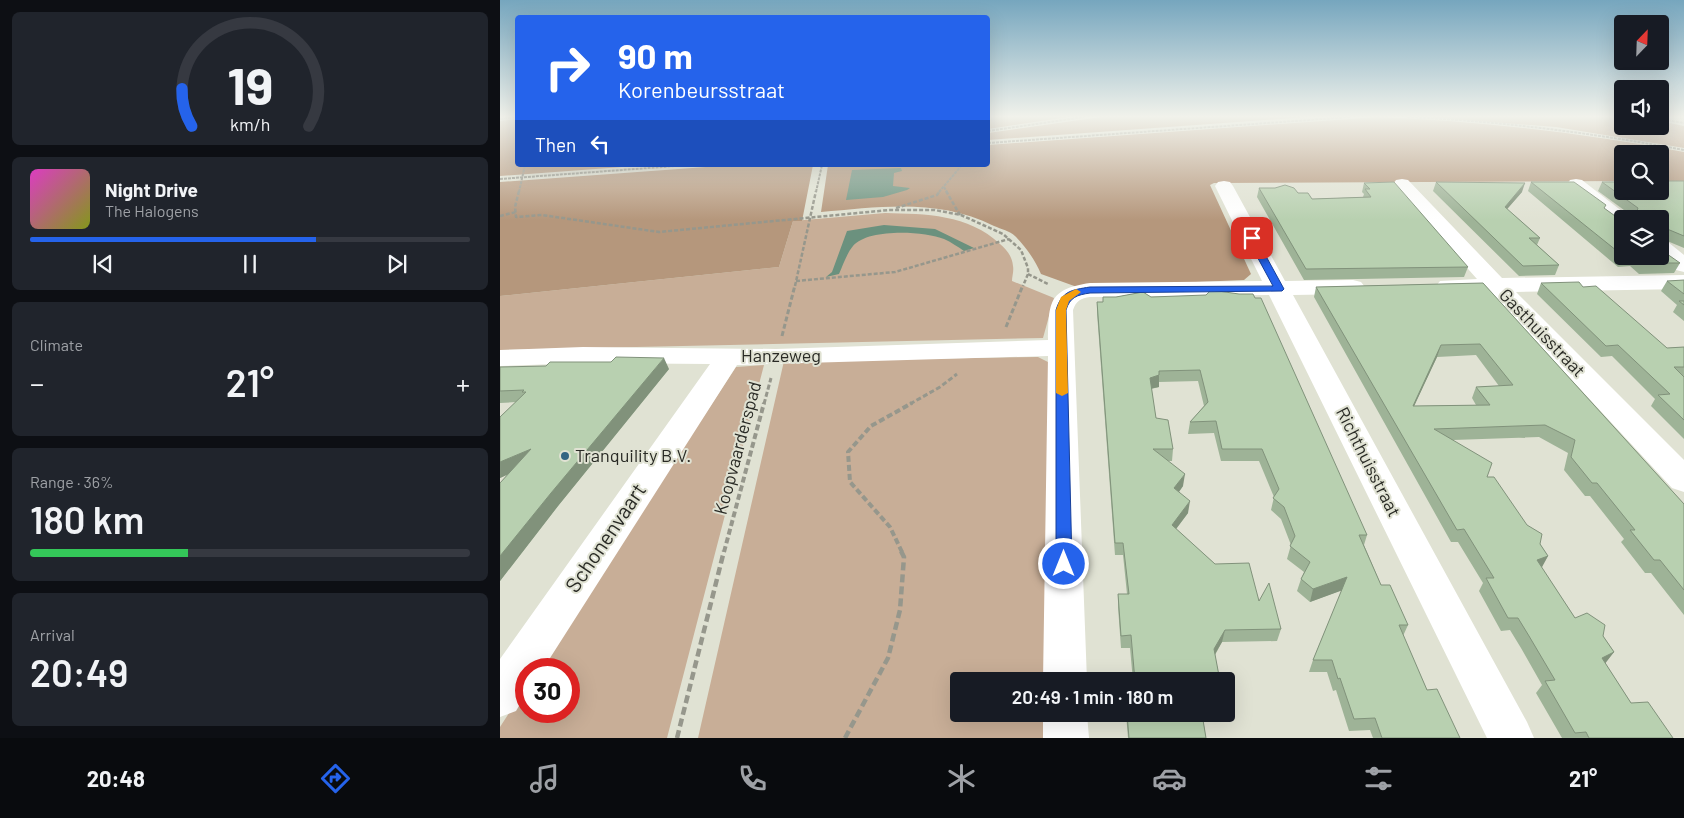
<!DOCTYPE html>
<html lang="en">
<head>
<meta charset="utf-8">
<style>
	body { margin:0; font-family:Barlow,sans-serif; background:#20242c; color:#f1f3f6; height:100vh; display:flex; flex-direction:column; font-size:19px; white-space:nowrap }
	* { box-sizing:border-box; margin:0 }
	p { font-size:16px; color:#9ea1a6 }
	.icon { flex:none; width:28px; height:28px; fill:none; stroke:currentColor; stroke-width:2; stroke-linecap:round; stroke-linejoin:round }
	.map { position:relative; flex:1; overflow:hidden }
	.panel { display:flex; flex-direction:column; gap:12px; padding:12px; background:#0d0f14; width:500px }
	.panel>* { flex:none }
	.top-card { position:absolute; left:15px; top:15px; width:475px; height:152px; border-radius:5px; box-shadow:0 5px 20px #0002; background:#2563eb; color:#fff; overflow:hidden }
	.needle { width:32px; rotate:23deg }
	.fabs { position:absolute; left:1114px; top:15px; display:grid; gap:10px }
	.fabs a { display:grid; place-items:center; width:55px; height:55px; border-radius:5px; background:#171b24; box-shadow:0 5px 20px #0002; font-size:25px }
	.speed { position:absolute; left:15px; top:658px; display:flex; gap:10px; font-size:25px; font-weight:700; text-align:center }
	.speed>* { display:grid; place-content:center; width:65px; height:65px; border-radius:50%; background:#171b24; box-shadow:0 5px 20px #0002; line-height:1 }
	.speed .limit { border:8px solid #d22; background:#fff; color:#111 }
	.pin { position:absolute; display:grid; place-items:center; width:42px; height:42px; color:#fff; margin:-21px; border-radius:10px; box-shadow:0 2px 8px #0006 }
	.me { position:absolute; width:55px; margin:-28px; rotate:0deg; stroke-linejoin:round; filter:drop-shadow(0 0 4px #0008) }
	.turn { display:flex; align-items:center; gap:18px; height:105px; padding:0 20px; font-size:22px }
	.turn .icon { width:65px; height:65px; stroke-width:2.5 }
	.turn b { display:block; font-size:35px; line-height:42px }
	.then { display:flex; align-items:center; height:48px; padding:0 20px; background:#0003; gap:10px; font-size:19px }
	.big { font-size:38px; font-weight:600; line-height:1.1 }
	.panel .card { flex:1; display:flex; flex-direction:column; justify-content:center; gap:8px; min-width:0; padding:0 18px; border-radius:8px; background:#20242c }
	.panel .dial { align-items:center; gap:0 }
	.dial svg { height:130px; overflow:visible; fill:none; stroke:#363941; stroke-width:7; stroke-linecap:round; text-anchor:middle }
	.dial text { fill:#f1f3f6; stroke:none }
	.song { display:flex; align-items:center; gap:15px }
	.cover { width:60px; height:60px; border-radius:8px; background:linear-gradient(135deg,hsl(310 70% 55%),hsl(70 70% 35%)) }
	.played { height:5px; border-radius:2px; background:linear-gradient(90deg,#2563eb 65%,#363941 65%) }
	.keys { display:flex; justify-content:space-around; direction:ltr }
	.heat { display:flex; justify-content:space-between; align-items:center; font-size:28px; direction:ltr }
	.charge { height:8px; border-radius:4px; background:linear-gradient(90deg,#34c759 36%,#363941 0) }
	.trip { position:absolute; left:450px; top:672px; width:285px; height:50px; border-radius:5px; background:#171b24; box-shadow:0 5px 20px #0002; font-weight:600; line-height:50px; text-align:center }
	.tab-bar { display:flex; height:80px; justify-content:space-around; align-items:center; background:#090b0e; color:#9ea1a6 }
	.tab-bar .icon { width:35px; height:35px }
	.tab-bar .active { color:#2563eb }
	.tab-bar b { font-size:22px; color:#f1f3f6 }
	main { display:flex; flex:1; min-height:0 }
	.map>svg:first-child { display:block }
	.green { fill:#c8ae97 }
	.forest { fill:#b5977c }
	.water { fill:#6b917e }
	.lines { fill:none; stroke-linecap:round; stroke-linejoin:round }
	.path-far4 { stroke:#96978c; stroke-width:2; stroke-dasharray:3 1; stroke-linecap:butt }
	.path-far3 { stroke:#96978c; stroke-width:2.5; stroke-dasharray:4 2; stroke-linecap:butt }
	.path-far2 { stroke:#96978c; stroke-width:3; stroke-dasharray:5 2.5; stroke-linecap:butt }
	.path-far1 { stroke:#96978c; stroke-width:4; stroke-dasharray:6 3; stroke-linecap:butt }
	.path { stroke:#96978c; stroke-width:4.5; stroke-dasharray:8 4; stroke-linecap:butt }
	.street { fill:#fff; fill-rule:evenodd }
	.wall { fill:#9eb397; fill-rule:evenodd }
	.shaded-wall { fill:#81927b }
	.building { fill:#b8d0b0; stroke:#81927b; fill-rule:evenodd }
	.route { fill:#2563eb; stroke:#184099 }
	.slow { fill:#f59e0b }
	.poi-dot { fill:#336482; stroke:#e0e2d3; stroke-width:2 }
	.labels { text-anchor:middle; stroke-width:4; stroke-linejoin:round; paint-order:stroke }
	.street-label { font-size:18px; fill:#292a25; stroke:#e0e2d3 }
	.poi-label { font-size:18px; fill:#292a25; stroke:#e0e2d3; text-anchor:start }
	.near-street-label { font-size:21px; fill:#292a25; stroke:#e0e2d3 }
</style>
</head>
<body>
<main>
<section class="panel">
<div class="card dial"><svg viewBox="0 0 100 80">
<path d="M14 69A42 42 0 1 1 86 69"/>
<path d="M14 69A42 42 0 0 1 8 46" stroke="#2563eb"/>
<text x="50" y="56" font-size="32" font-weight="700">19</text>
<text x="50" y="72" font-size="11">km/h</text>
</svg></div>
<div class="card">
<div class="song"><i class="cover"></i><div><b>Night Drive</b><p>The Halogens</p></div></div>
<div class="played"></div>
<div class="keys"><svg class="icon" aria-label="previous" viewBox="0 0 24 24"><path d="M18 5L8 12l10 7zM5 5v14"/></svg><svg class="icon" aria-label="pause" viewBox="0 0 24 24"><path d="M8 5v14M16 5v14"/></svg><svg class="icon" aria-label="next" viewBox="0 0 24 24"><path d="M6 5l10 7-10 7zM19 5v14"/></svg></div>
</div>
<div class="card"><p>Climate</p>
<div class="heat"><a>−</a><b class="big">21°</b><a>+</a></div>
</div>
<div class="card"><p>Range · 36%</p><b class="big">180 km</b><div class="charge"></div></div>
<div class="card"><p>Arrival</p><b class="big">20:49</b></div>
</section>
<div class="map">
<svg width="1184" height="738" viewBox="0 0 1184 738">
	<rect width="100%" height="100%" fill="#e0e2d3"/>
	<!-- green -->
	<g class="green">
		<path d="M385 213C426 214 468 214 500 244 507 250 512 256 513 266 514 271 512 277 512 281L554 298 543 338 0 350V296L279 267 293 221Z"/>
		<path d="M538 357 550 363 545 681H459V714H544V738H198L284 361Z"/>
		<path d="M264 365 167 738H0V727L26 687V711H69V669H38L236 367Z"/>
	</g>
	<!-- forest -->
	<g class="forest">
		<path d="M488 117H569L488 129Z"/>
		<path d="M601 117H808L488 140V133Z"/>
		<path d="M877 117C981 121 1082 133 1184 152V181H1160V154H1122V181L714 183 710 185 751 274 744 280 577 287 541 274C535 260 526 247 515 236 510 231 501 229 494 226 438 198 381 207 321 212L328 165H488V145Z"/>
		<path d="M926 117H1122V126H1160V121L1184 126V148L1056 127Z"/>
		<path d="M17 119 18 165H149L0 176V121Z"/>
		<path d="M233 165H313L302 221H293L279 267 0 296V182Z"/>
	</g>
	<!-- water -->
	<g class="water">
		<path d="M401 168 402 171 394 173 393 186 410 188 407 190 383 197 346 200 352 170Z"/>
		<path d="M384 225 435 229 474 248 464 251C458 247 451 242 444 239 424 231 368 228 353 246 347 253 343 265 339 274L326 277 332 272 347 231Z"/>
	</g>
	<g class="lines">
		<!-- path-far4 -->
		<g class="path-far4">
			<path d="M907 117C1000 121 1092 133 1184 150"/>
			<path d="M0 119 17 117"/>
			<path d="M1160 119 1184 123"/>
			<path d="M488 131 584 117"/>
			<path d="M488 143 851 117"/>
			<path d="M0 179 189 165"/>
			<path d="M444 187 447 192"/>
			<path d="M19 192 25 165"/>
			<path d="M316 192 322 165"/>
			<path d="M439 192 462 165"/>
		</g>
		<!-- path-far3 -->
		<g class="path-far3">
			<path d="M19 191 15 207 16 217 42 215 159 232 389 210H435L461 215 503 234 521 250 528 268V274L523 286"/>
			<path d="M446 191 460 215"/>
			<path d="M396 208 437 195 440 191"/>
			<path d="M0 216 16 212"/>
			<path d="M528 274 548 284"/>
			<path d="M296 281 395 272 509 239"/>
			<path d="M295 286 316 191"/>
		</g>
		<!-- path-far2 -->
		<g class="path-far2">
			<path d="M506 327 523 285"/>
			<path d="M282 336 295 285"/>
			<path d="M264 404 271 378"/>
			<path d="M410 404 440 387 457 374"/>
		</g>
		<!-- path-far1 -->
		<g class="path-far1">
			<path d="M224 552 264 403"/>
			<path d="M402 552 390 527 350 482 348 452 371 426 412 403"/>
		</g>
		<!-- path -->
		<g class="path">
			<path d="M177 738 224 551"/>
			<path d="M345 738 388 658 400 610 404 557 401 551"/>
		</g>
		<!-- street -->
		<g class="street">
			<path d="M902 179 908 180 1002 278 1184 275V289L1016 292 1184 460V492L1172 488 990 292 948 293 940 291 936 286 940 281 977 279 896 188 893 184 896 180Z"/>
			<path d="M1076 179 1082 180 1132 219H1122V225L1115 223 1070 188 1067 184 1070 180Z"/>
			<path d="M724 181 730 182 733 186 785 281 853 280 861 282 865 287 861 292 853 294 793 295 1027 722 1034 738H987L769 295 590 297C581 298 576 301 573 310L587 681H543L548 356 237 365 43 669H26V694L16 711 0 717V659L210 364 83 363 0 366V350L83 347 276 349 548 340C549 303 548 289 590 283L762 281 715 186 718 182Z"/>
			<path d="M1160 241 1168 242 1184 255V272L1176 270 1159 256Z"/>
			<path d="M543 714H587L589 738H543Z"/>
		</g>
	</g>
	<!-- wall -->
	<g class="wall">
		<path d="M1184 181V248L1160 238V219H1125L1128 213 1098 191 1102 182Z"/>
		<path d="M936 182 1022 192 1007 209 1040 238 1037 245 1059 265 1055 275 1019 276 933 191Z"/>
		<path d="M1031 182 1106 205 1104 208 1122 221V256H1160L1180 263 1174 273 1139 274 1130 266 1118 267 1028 191Z"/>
		<path d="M864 183 968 267 964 277 804 280 757 197 759 188 812 199 863 197 864 194 862 192Z"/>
		<path d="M1184 280V321L1173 312 1177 305 1161 291 1167 281Z"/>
		<path d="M983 283 1184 504V615L1151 573H1145L1121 542 1124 539 1090 496H1085L1064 470 1068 453 1039 437 953 440 987 477 1040 544 1048 556 1041 567 1075 618 1103 636 1114 652 1105 663 1131 703 1173 738H1062L1036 693 1042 685 1021 648 1010 630 1001 631 979 591 983 583 958 542H951L814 297 816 287ZM976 355 999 386 976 387 972 398 976 405 914 406 937 357Z"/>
		<path d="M1041 283 1083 287 1167 348 1184 347V439L1151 406 1155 399 1112 356 1101 357 1037 294Z"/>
		<path d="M643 292 867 535 864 545 881 585 908 625 903 636 927 690 960 738H873L870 730 849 731 836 690 833 691 827 672H809L813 660 842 590 810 602 797 591 801 579 804 572 787 559 791 545 781 519 771 510 774 497 759 461H721L714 433 688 434 690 422 704 406 698 381 659 382V387L651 389 656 418 673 449 672 461H668L683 486 679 492 688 513 676 529 715 564 759 601 781 629 777 641 722 642 715 655 720 681H633L630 648H621L618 607V594H627L623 555H615L597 313V302H603L616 297Z"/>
		<path d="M0 367 169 369 58 506 0 581V483L8 474 0 478V417L16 402 0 403Z"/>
		<path d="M626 714H702L706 738H628Z"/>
	</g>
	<!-- shaded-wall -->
	<g class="shaded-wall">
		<path d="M1025 183 1022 192 1001 216 1005 207Z"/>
		<path d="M941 345 937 357 909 417 913 406Z"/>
		<path d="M164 358 169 369 58 506 0 581V556L51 493Z"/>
		<path d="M659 375V387L649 389 650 378Z"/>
		<path d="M31 449 38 461 0 478V462Z"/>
		<path d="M685 474 683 486 673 500 674 488Z"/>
		<path d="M690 501 688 513 670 537 672 525Z"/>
		<path d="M1048 556 1041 569 1037 560Z"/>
		<path d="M847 577 843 590 810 602 813 589Z"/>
		<path d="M725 630 722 642 711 661 714 649Z"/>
		<path d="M1114 652 1104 665 1102 658Z"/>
	</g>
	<!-- building -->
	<g class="building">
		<path d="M1160 181H1184V236L1160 226V219H1140L1129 214 1128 211H1137L1138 208 1102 182H1122V191H1160Z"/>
		<path d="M894 182 968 267 806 269 759 188H775L785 185 794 188 798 193H808L812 199 871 197 865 189H870L864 183Z"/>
		<path d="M936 182 1025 183 1005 207 1040 238H1029L1059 265 1023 266Z"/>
		<path d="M1031 182H1074L1106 205 1104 208 1122 221V255Z"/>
		<path d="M1160 249 1180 263H1145L1136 256H1160Z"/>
		<path d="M1184 280V294L1167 281Z"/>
		<path d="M1079 282 1083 287 1096 286 1167 348 1184 347V367H1174L1184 377V420L1158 395 1170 394 1118 345 1106 346 1041 283Z"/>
		<path d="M983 283 1184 504V590L1160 560H1154L1130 530H1135L1097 483H1092L1071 457 1075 440 1045 425 934 429 992 463 987 477H994L1027 525 1042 534 1040 544 1048 556 1037 560 1075 618 1087 613 1105 625 1103 636 1114 652 1102 658 1131 703 1148 702 1173 738H1089L1086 732 1075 733 1045 681 1055 680 1029 636 1018 618H1008L986 578H994L964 529 957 530 816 287ZM980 344 1013 385 976 387 990 405 913 406 941 345Z"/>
		<path d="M711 290 739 294H753L755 298H761L867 535H859L881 585H890L908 625H899L927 690 937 689 960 738H882L875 718 854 719 840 678 838 679 832 660H813L847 577 813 589 801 579 810 562 790 546 795 536 784 507 773 498 779 489 762 449H722L716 421 690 422 708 402 700 370 659 371V375L650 378 656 418 668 420 673 449H653L685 474 674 488 690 501 672 525 715 564 749 563 759 601 769 583 781 629 725 630 714 649 720 681H635L631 635 621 636 618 594H629L623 543H615L597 302H603V297H616L643 292 651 297 706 295Z"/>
		<path d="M1179 301H1184V305Z"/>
		<path d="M116 357 164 358 51 493 0 556V483L31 449 0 462V417L26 392H22L24 390 0 391V367L46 366 50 362H111Z"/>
		<path d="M627 714H702L706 738H629Z"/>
	</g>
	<!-- sky -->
	<linearGradient id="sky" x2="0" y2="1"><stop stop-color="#76a6be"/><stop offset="0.53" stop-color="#f1f2eb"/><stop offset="1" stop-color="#f1f2eb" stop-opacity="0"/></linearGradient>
	<rect width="1184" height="220" fill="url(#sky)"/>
	<!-- route -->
	<path class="route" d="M752 235 756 238 784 289 782 291 590 293C577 295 570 297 566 310L572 564 569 568 564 570 558 568 556 564V310C562 291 571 290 590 287L773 286 747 238Z"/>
	<!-- slow -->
	<path class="slow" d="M576 289 581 292 569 301 566 310 568 393 562 396 556 393V310L561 297Z"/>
	<!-- markers -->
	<circle class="poi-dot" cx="65" cy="456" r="5"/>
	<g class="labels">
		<!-- street labels -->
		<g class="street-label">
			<text transform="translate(1042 333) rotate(46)" y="6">Gasthuisstraat</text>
			<text x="281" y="362">Hanzeweg</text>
			<text transform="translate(238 448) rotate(-75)" y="6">Koopvaarderspad</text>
			<text transform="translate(868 462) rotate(63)" y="6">Richthuisstraat</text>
		</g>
		<!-- poi labels -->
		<g class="poi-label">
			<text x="75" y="462">Tranquility B.V.</text>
		</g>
		<!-- near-street labels -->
		<g class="near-street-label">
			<text transform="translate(106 538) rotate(-56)" y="7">Schonenvaart</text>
		</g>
	</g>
</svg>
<div class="fabs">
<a><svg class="needle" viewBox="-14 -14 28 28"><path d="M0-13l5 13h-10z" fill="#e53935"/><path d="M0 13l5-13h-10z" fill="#9ea1a6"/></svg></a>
<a><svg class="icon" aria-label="sound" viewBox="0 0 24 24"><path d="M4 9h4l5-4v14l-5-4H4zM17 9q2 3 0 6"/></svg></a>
<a><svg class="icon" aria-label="search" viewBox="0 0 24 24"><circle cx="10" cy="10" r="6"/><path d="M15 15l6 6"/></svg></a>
<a><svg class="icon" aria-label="layers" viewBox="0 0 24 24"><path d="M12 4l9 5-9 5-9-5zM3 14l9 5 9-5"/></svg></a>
</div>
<div class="speed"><div class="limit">30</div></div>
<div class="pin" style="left:752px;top:238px;background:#d93025"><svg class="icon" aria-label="arrive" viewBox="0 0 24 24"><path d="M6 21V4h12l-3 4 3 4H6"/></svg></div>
<svg class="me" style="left:564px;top:564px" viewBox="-20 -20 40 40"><circle r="17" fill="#2563eb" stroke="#fff" stroke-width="3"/><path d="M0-11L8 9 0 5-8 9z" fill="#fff"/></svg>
<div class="trip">20:49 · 1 min · 180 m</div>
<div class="top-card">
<div class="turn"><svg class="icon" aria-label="right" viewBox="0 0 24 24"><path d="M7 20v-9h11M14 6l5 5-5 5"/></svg><div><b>90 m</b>Korenbeursstraat</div></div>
<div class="then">Then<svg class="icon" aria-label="left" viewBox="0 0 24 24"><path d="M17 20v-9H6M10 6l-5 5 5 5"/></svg></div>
</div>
</div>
</main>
<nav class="tab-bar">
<b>20:48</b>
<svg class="icon active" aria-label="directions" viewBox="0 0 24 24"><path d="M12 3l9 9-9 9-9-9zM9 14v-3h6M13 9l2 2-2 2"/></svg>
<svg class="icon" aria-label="music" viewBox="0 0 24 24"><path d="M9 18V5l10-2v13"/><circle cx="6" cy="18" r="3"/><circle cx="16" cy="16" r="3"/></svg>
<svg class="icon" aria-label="phone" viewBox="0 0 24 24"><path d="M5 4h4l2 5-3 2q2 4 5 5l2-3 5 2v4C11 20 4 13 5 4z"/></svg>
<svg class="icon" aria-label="climate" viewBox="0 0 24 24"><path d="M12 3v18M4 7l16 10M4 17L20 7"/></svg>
<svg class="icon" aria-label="car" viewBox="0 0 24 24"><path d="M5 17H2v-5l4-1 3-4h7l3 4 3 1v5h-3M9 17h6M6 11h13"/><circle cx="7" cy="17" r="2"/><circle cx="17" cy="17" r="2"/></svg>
<svg class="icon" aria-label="filters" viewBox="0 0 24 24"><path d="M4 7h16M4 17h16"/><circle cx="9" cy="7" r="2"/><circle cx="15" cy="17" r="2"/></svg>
<b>21°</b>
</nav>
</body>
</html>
